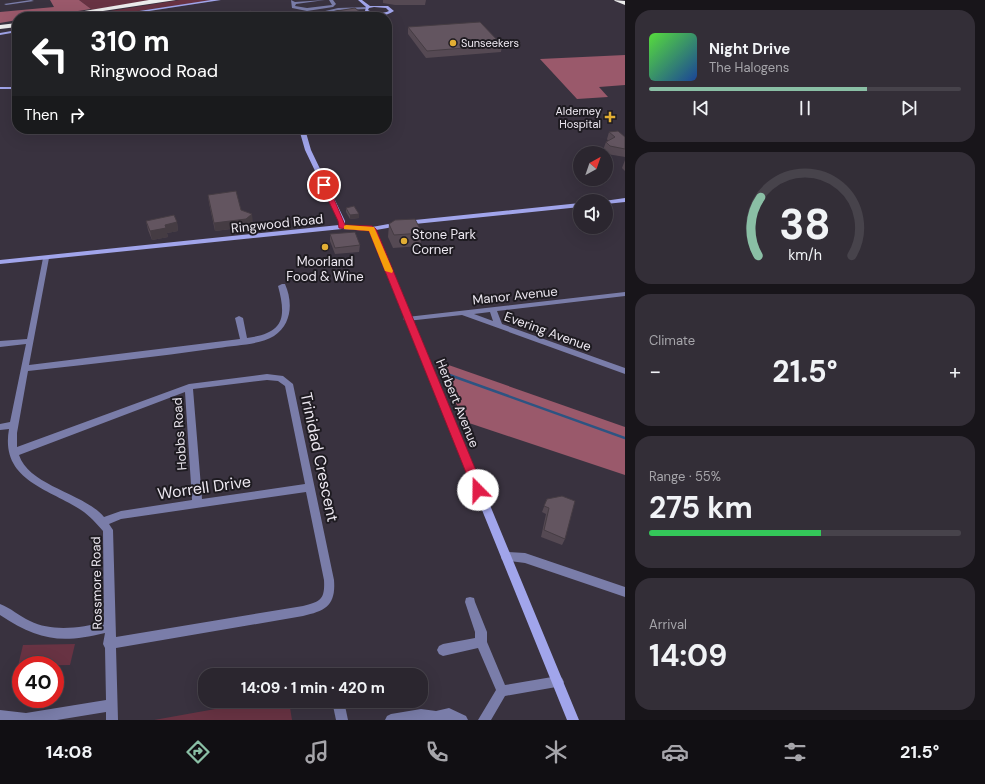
<!DOCTYPE html>
<html lang="en">
<head>
<meta charset="utf-8">
<style>
	body { margin:0; font-family:"DM Sans",sans-serif; background:#332e37; color:#f1f3f6; height:100vh; display:flex; flex-direction:column; font-size:15px; white-space:nowrap }
	* { box-sizing:border-box; margin:0 }
	p { font-size:13px; color:#a6a5aa }
	.icon { flex:none; width:22px; height:22px; fill:none; stroke:currentColor; stroke-width:2; stroke-linecap:round; stroke-linejoin:round }
	.map { position:relative; flex:1; overflow:hidden }
	.sheet { display:flex; flex-direction:column; gap:10px; padding:10px; background:#18151a; width:360px }
	.sheet>* { flex:none }
	.top-card { position:absolute; left:12px; top:12px; width:380px; height:122px; border-radius:16px; box-shadow:0 4px 16px #0002,0 0 0 1px #47434b; background:#202124; color:#fff; overflow:hidden }
	.needle { width:26px; rotate:40deg }
	.buttons { position:absolute; left:573px; top:146px; display:grid; gap:8px }
	.buttons a { display:grid; place-items:center; width:40px; height:40px; border-radius:50%; background:#2b262f; box-shadow:0 4px 16px #0002,0 0 0 1px #47434b; font-size:20px }
	.speed { position:absolute; left:12px; top:656px; display:flex; gap:8px; font-size:20px; font-weight:700; text-align:center }
	.speed>* { display:grid; place-content:center; width:52px; height:52px; border-radius:50%; background:#2b262f; box-shadow:0 4px 16px #0002,0 0 0 1px #47434b; line-height:1 }
	.speed .limit { border:6px solid #d22; background:#fff; color:#111 }
	.pin { position:absolute; display:grid; place-items:center; width:34px; height:34px; color:#fff; margin:-17px; border:2px solid #fff; border-radius:50%; box-shadow:0 1px 4px #0007 }
	.me { position:absolute; width:44px; margin:-22px; rotate:338deg; stroke-linejoin:round; filter:drop-shadow(0 0 3px #0008) }
	.turn { display:flex; align-items:center; gap:14px; height:84px; padding:0 12px; font-size:18px }
	.turn .icon { width:52px; height:52px; stroke-width:2.5 }
	.turn b { display:block; font-size:28px; line-height:34px }
	.then { display:flex; align-items:center; height:38px; padding:0 12px; background:#0003; gap:8px; font-size:15px }
	.big { font-size:30px; font-weight:700; line-height:1.1 }
	.sheet .widget { flex:1; display:flex; flex-direction:column; justify-content:center; gap:6px; min-width:0; padding:0 14px; border-radius:16px; background:#332e37 }
	.sheet .dial { align-items:center; gap:0 }
	.dial svg { height:104px; overflow:visible; fill:none; stroke:#47434b; stroke-width:7; stroke-linecap:round; text-anchor:middle }
	.dial text { fill:#f1f3f6; stroke:none }
	.song { display:flex; align-items:center; gap:12px }
	.cover { width:48px; height:48px; border-radius:6px; background:linear-gradient(135deg,hsl(110 70% 55%),hsl(220 70% 35%)) }
	.played { height:4px; border-radius:2px; background:linear-gradient(90deg,#8abfa5 70%,#47434b 70%) }
	.keys { display:flex; justify-content:space-around; direction:ltr }
	.heat { display:flex; justify-content:space-between; align-items:center; font-size:22px; direction:ltr }
	.charge { height:6px; border-radius:3px; background:linear-gradient(90deg,#34c759 55%,#47434b 0) }
	.trip { position:absolute; left:198px; top:668px; width:230px; height:40px; border-radius:16px; background:#2b262f; box-shadow:0 4px 16px #0002,0 0 0 1px #47434b; font-weight:700; line-height:40px; text-align:center }
	.tab-bar { display:flex; height:64px; justify-content:space-around; align-items:center; background:#110f13; color:#a6a5aa }
	.tab-bar .icon { width:28px; height:28px }
	.tab-bar .current { color:#8abfa5 }
	.tab-bar b { font-size:18px; color:#f1f3f6 }
	main { display:flex; flex:1; min-height:0 }
	.map>svg:first-child { display:block }
	.green { fill:#683343 }
	.forest { fill:#9a596b }
	.lines { fill:none; stroke-linecap:round; stroke-linejoin:round }
	.stream { stroke:#2d5482; stroke-width:2.5 }
	.street { fill:#7a7da9; fill-rule:evenodd }
	.secondary { fill:#a1a5eb; fill-rule:evenodd }
	.highway { fill:#ececec; fill-rule:evenodd }
	.wall { fill:#554953 }
	.shaded-wall { fill:#453c43 }
	.building { fill:#635560; stroke:#453c43 }
	.route { fill:#e11d48; stroke:#92132f }
	.slow { fill:#f59e0b }
	.poi-dot { fill:#e2ae34; stroke:#1e1b21; stroke-width:1.5 }
	.labels { text-anchor:middle; stroke-width:4; stroke-linejoin:round; paint-order:stroke }
	.far-poi-label { font-size:11px; fill:#ede8f1; stroke:#1e1b21; text-anchor:start }
	.street-label { font-size:13px; fill:#ede8f1; stroke:#1e1b21 }
	.poi-label { font-size:13px; fill:#ede8f1; stroke:#1e1b21; text-anchor:start }
	.near-street-label { font-size:16px; fill:#ede8f1; stroke:#1e1b21 }
</style>
</head>
<body>
<main>
<div class="map">
<svg width="625" height="720" viewBox="0 0 625 720">
	<rect width="100%" height="100%" fill="#39323f"/>
	<!-- green -->
	<g class="green">
		<path d="M79 0H154L92 10Z"/>
		<path d="M180 0H215L95 17H72Z"/>
		<path d="M75 644 70 665 18 666 23 645Z"/>
		<path d="M234 701H289L292 720H154L232 706Z"/>
	</g>
	<!-- forest -->
	<g class="forest">
		<path d="M50 0H79L91 9 39 17H17V20L0 23V12L54 7Z"/>
		<path d="M625 55V85L599 87 608 97 577 99 540 59Z"/>
		<path d="M440 362 625 427V475L463 421Z"/>
	</g>
	<g class="lines">
		<!-- stream -->
		<path class="stream" d="M444 373 625 438"/>
		<!-- street -->
		<g class="street">
			<path d="M31 0 34 1 6 5 4 4Z"/>
			<path d="M291 0 295 2 325 0 296 4 295 6 307 8 332 5 329 0H333L336 4 333 7 307 11 292 8Z"/>
			<path d="M367 7 368 9 338 10 325 13 326 17H322L321 12 338 8Z"/>
			<path d="M46 256 49 258 29 365 240 339 235 318 239 316 243 318 247 338C283 333 287 319 278 286L282 284H285C293 302 292 324 274 336 260 345 235 345 218 348 155 357 92 364 28 371L17 433V447L189 384 267 374 283 376 293 384 334 580C336 605 326 611 303 616L116 648 118 720H106V712L57 720H0V710L26 713 106 700 105 648 103 644 105 633C60 644 38 640 0 615V604C11 608 19 616 30 621 52 632 81 628 104 622L103 531C96 523 90 516 81 510 47 488 0 480 9 429L0 430V424L10 422 26 344 0 347V341L27 339 43 258ZM267 380 278 381 285 386 305 484 202 499 193 389ZM185 392 192 500 121 511 104 517C84 493 29 486 19 455ZM306 492 324 580C325 599 321 602 303 606L116 637 113 530 109 524 121 519Z"/>
			<path d="M625 292V296L497 311 502 324 625 368V374L462 315 407 321 403 319 407 317ZM490 312 493 321 474 314Z"/>
			<path d="M506 552 525 553 625 587V597L525 563 502 560 501 557 502 554Z"/>
			<path d="M470 597 474 598 475 602 487 632V642L505 685 558 676 562 678 564 682 562 686 505 696 491 720H478L496 690 478 648 443 656 439 654 437 650 439 646 443 644 475 638V632L465 602 466 598Z"/>
			<path d="M332 701H344L348 720H336Z"/>
			<path d="M449 708 466 716 468 720H385L387 716 391 714 421 709 436 711Z"/>
		</g>
		<!-- secondary -->
		<g class="secondary">
			<path d="M211 0H221L110 17H100Z"/>
			<path d="M358 0H362L370 6H388L394 11C385 17 373 17 365 11L366 7ZM374 7 386 8 389 11C382 14 375 14 368 10L369 8Z"/>
			<path d="M17 30V32L0 35V33Z"/>
			<rect x="0" y="87" width="17" height="2"/>
			<path d="M299 129H305L311 150 345 221V225L372 227 405 221 580 203V207L405 225 376 230 579 720H567L369 231 342 229 0 264V260L339 225V221L305 150Z"/>
			<path d="M625 198V202L606 204V201H604Z"/>
		</g>
		<!-- highway -->
		<g class="highway">
			<path d="M149 0H176L63 17H49Z"/>
			<path d="M614 0 625 1V5L615 1Z"/>
			<path d="M17 23V27L0 29V25Z"/>
		</g>
	</g>
	<!-- wall -->
	<g class="wall">
		<path d="M383 0H426L425 5H395L383 3Z"/>
		<path d="M408 27 502 45 501 52 426 58 408 34Z"/>
		<path d="M609 132 625 137V157L607 154 603 150 606 142 608 141 607 139Z"/>
		<path d="M625 160V171L622 168Z"/>
		<path d="M208 195 253 223 247 227 215 231 209 203Z"/>
		<path d="M346 208 359 218 350 219 346 212Z"/>
		<path d="M146 221 177 222 178 231 167 233 168 237 152 240 148 230Z"/>
		<path d="M389 224 422 233 420 246 393 248 388 237Z"/>
		<path d="M330 234 360 245 359 252 335 254 330 241Z"/>
		<path d="M547 499 565 539 562 545 541 537 546 514 542 512Z"/>
	</g>
	<!-- shaded-wall -->
	<g class="shaded-wall">
		<path d="M252 214 253 223 247 227 215 231 214 223Z"/>
		<path d="M359 214V218L350 219V215Z"/>
		<path d="M177 222 178 231 167 233 168 237 152 240 150 231 165 225Z"/>
	</g>
	<!-- building -->
	<g class="building">
		<path d="M355 8 365 16 361 17H302Z"/>
		<path d="M251 11 258 17H201L223 14 225 16Z"/>
		<path d="M480 22 502 45 427 51 408 27Z"/>
		<path d="M618 131 625 137V149L610 146 606 142 615 137 609 132Z"/>
		<path d="M236 191 241 210 252 214 246 219 214 223 208 195Z"/>
		<path d="M354 206 359 214 350 215 346 208Z"/>
		<path d="M174 215 177 222 165 225 166 228 150 231 146 221Z"/>
		<path d="M415 219 422 233 394 235 389 224 395 220Z"/>
		<path d="M355 232 360 245 335 248 330 234Z"/>
		<path d="M562 496 575 501 565 539 544 530 549 508 544 506 547 499Z"/>
	</g>
	<!-- route -->
	<path class="route" d="M322 183 328 185 345 225 372 226 376 229 484 490 482 493H475L473 490 369 231 339 228 338 221 321 185Z"/>
	<!-- slow -->
	<path class="slow" d="M346 225 374 227 393 271 392 273 385 271 369 231 344 229V226Z"/>
	<!-- markers -->
	<g class="poi-dot">
		<circle cx="453" cy="43" r="4"/>
		<path d="M608 111h4v4h4v4h-4v4h-4v-4h-4v-4h4z"/>
		<circle cx="404" cy="241" r="4"/>
		<circle cx="325" cy="247" r="4"/>
	</g>
	<g class="labels">
		<!-- far-poi labels -->
		<g class="far-poi-label">
			<text x="461" y="47">Sunseekers</text>
			<text x="601" y="115" text-anchor="end">Alderney<tspan x="601" dy="13">Hospital</tspan></text>
		</g>
		<!-- street labels -->
		<g class="street-label">
			<text transform="translate(277 223) rotate(-6)" y="5">Ringwood Road</text>
			<text transform="translate(515 295) rotate(-6)" y="5">Manor Avenue</text>
			<text transform="translate(548 331) rotate(20)" y="5">Evering Avenue</text>
			<text transform="translate(458 403) rotate(68)" y="5">Herbert Avenue</text>
			<text transform="translate(179 434) rotate(-94)" y="5">Hobbs Road</text>
			<text transform="translate(96 583) rotate(-91)" y="5">Rossmore Road</text>
		</g>
		<!-- poi labels -->
		<g class="poi-label">
			<text x="412" y="239">Stone Park<tspan x="412" dy="15">Corner</tspan></text>
			<text x="325" y="266" text-anchor="middle">Moorland<tspan x="325" dy="15">Food &amp; Wine</tspan></text>
		</g>
		<!-- near-street labels -->
		<g class="near-street-label">
			<text transform="translate(320 457) rotate(78)" y="6">Trinidad Crescent</text>
			<text transform="translate(204 487) rotate(-8)" y="6">Worrell Drive</text>
		</g>
	</g>
</svg>
<div class="buttons">
<a><svg class="needle" viewBox="-14 -14 28 28"><path d="M0-13l5 13h-10z" fill="#e53935"/><path d="M0 13l5-13h-10z" fill="#a6a5aa"/></svg></a>
<a><svg class="icon" aria-label="sound" viewBox="0 0 24 24"><path d="M4 9h4l5-4v14l-5-4H4zM17 9q2 3 0 6"/></svg></a>
</div>
<div class="speed"><div class="limit">40</div></div>
<div class="pin" style="left:324px;top:185px;background:#d93025"><svg class="icon" aria-label="arrive" viewBox="0 0 24 24"><path d="M6 21V4h12l-3 4 3 4H6"/></svg></div>
<svg class="me" style="left:478px;top:490px" viewBox="-20 -20 40 40"><circle r="19" fill="#fff"/><path d="M0-13L10 11 0 6-10 11z" fill="#e11d48"/></svg>
<div class="trip">14:09 · 1 min · 420 m</div>
<div class="top-card">
<div class="turn"><svg class="icon" aria-label="left" viewBox="0 0 24 24"><path d="M17 20v-9H6M10 6l-5 5 5 5"/></svg><div><b>310 m</b>Ringwood Road</div></div>
<div class="then">Then<svg class="icon" aria-label="right" viewBox="0 0 24 24"><path d="M7 20v-9h11M14 6l5 5-5 5"/></svg></div>
</div>
</div>
<section class="sheet">
<div class="widget">
<div class="song"><i class="cover"></i><div><b>Night Drive</b><p>The Halogens</p></div></div>
<div class="played"></div>
<div class="keys"><svg class="icon" aria-label="previous" viewBox="0 0 24 24"><path d="M18 5L8 12l10 7zM5 5v14"/></svg><svg class="icon" aria-label="pause" viewBox="0 0 24 24"><path d="M8 5v14M16 5v14"/></svg><svg class="icon" aria-label="next" viewBox="0 0 24 24"><path d="M6 5l10 7-10 7zM19 5v14"/></svg></div>
</div>
<div class="widget dial"><svg viewBox="0 0 100 80">
<path d="M14 69A42 42 0 1 1 86 69"/>
<path d="M14 69A42 42 0 0 1 16 24" stroke="#8abfa5"/>
<text x="50" y="56" font-size="32" font-weight="700">38</text>
<text x="50" y="72" font-size="11">km/h</text>
</svg></div>
<div class="widget"><p>Climate</p>
<div class="heat"><a>−</a><b class="big">21.5°</b><a>+</a></div>
</div>
<div class="widget"><p>Range · 55%</p><b class="big">275 km</b><div class="charge"></div></div>
<div class="widget"><p>Arrival</p><b class="big">14:09</b></div>
</section>
</main>
<nav class="tab-bar">
<b>14:08</b>
<svg class="icon current" aria-label="directions" viewBox="0 0 24 24"><path d="M12 3l9 9-9 9-9-9zM9 14v-3h6M13 9l2 2-2 2"/></svg>
<svg class="icon" aria-label="music" viewBox="0 0 24 24"><path d="M9 18V5l10-2v13"/><circle cx="6" cy="18" r="3"/><circle cx="16" cy="16" r="3"/></svg>
<svg class="icon" aria-label="phone" viewBox="0 0 24 24"><path d="M5 4h4l2 5-3 2q2 4 5 5l2-3 5 2v4C11 20 4 13 5 4z"/></svg>
<svg class="icon" aria-label="climate" viewBox="0 0 24 24"><path d="M12 3v18M4 7l16 10M4 17L20 7"/></svg>
<svg class="icon" aria-label="car" viewBox="0 0 24 24"><path d="M5 17H2v-5l4-1 3-4h7l3 4 3 1v5h-3M9 17h6M6 11h13"/><circle cx="7" cy="17" r="2"/><circle cx="17" cy="17" r="2"/></svg>
<svg class="icon" aria-label="filters" viewBox="0 0 24 24"><path d="M4 7h16M4 17h16"/><circle cx="9" cy="7" r="2"/><circle cx="15" cy="17" r="2"/></svg>
<b>21.5°</b>
</nav>
</body>
</html>
